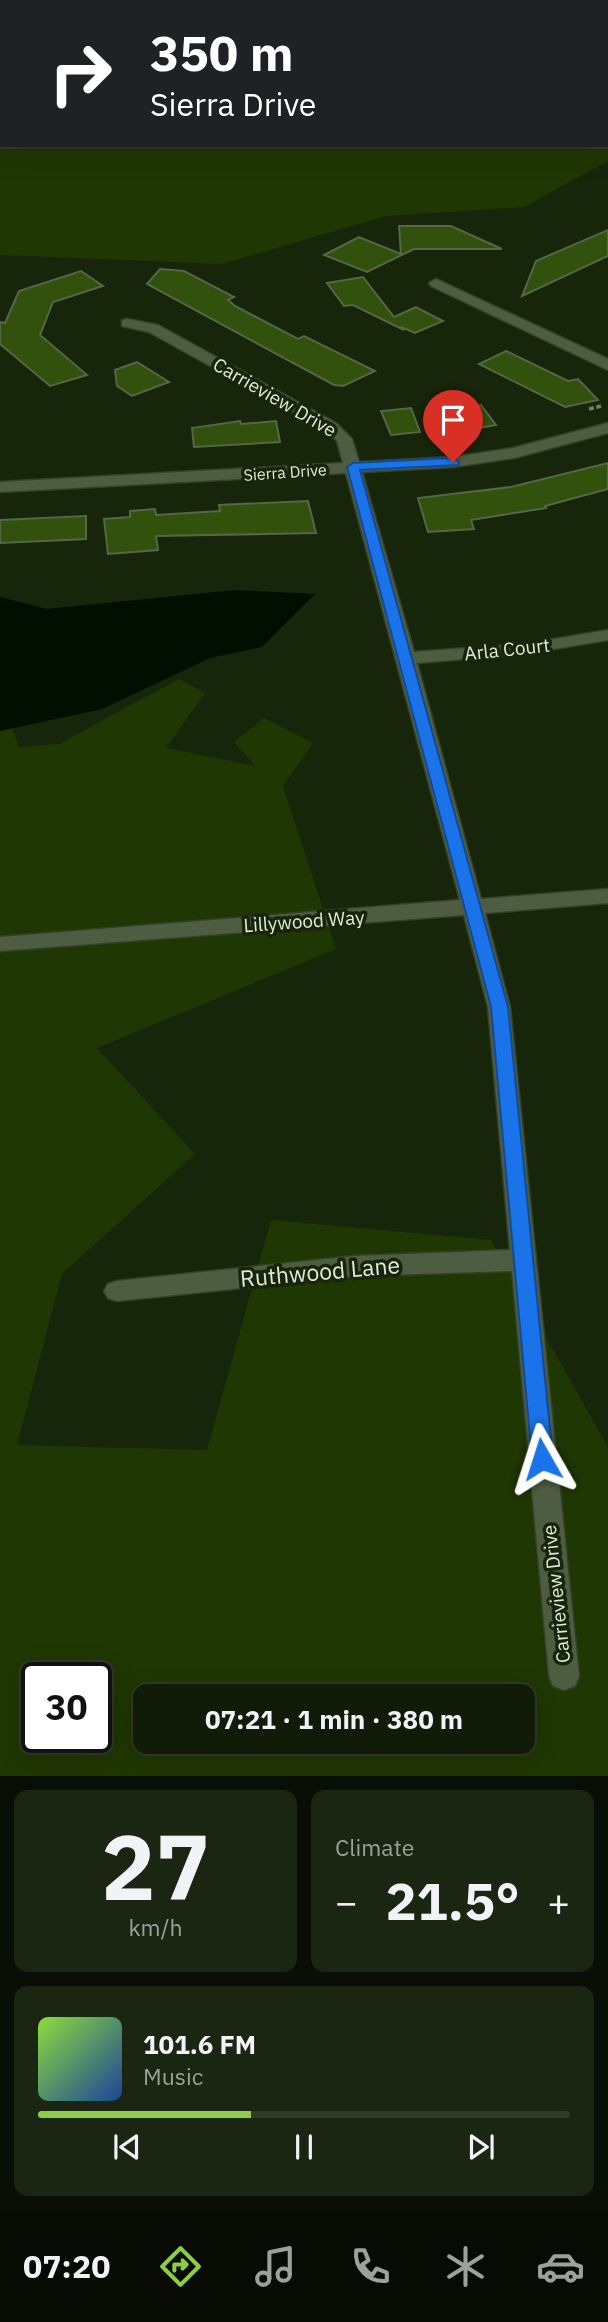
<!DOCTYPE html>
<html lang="en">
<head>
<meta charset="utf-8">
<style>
	body { margin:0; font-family:"IBM Plex Sans",sans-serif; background:#1a2512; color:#f1f3f6; height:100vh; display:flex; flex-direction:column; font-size:26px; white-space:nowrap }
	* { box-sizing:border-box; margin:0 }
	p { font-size:23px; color:#9ca19c }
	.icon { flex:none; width:38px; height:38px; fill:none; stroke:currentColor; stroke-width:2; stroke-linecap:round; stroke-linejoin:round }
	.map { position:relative; height:1776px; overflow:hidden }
	.details { display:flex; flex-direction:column; gap:14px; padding:14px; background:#090f04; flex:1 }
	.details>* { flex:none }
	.guide { position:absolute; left:0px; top:0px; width:609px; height:147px; box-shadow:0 7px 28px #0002,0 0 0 2px #303a29; background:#202124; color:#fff; overflow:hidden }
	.speed { position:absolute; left:21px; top:1662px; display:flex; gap:14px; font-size:35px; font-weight:700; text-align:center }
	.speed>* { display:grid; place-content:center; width:91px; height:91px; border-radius:50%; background:#111c08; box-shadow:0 7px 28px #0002,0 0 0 2px #303a29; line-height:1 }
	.speed .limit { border:4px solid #111; border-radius:10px; background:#fff; color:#111 }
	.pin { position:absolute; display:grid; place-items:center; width:60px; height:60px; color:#fff; margin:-72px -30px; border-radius:50% 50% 50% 0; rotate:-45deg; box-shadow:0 0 7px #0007 }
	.pin .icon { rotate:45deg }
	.me { position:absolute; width:77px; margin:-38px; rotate:354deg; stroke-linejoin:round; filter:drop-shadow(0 0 5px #0008) }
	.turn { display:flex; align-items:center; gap:24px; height:147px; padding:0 35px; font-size:32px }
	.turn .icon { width:91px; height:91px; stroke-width:2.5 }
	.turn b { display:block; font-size:49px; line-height:60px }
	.big { font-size:52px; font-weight:700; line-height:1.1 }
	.details .tile { flex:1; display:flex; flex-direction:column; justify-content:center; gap:10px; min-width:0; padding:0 24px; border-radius:14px; background:#1a2512 }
	.details .dial { align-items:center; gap:0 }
	.dial b { font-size:91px; line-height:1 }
	.song { display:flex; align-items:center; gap:21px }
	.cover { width:84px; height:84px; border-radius:10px; background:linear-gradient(135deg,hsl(90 70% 55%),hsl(220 70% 35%)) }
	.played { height:7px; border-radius:4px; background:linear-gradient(90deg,#8cce46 40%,#303a29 40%) }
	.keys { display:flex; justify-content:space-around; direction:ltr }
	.heat { display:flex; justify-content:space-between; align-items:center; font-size:38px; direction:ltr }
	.details .tiles { flex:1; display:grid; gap:14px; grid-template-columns:1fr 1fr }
	.tile:last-child { grid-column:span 2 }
	.trip { position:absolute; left:133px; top:1684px; width:402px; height:70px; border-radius:14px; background:#111c08; box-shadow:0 7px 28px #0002,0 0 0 2px #303a29; font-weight:700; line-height:70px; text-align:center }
	.tabs { display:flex; height:112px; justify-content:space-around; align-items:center; background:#070b03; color:#9ca19c }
	.tabs .icon { width:49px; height:49px }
	.tabs .selected { color:#8cce46 }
	.tabs b { font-size:32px; color:#f1f3f6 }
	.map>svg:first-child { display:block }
	.green { fill:#1f3703; fill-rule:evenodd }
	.water { fill:#020e00 }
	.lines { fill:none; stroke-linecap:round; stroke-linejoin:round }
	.stream { stroke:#020e00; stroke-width:5 }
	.building { fill:#32510d; stroke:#566649; stroke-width:2 }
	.street-casing { stroke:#334127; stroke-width:3 }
	.path-far1 { stroke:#748069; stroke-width:2.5; stroke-dasharray:4.5 2; stroke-linecap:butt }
	.path { stroke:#748069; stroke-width:3.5; stroke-dasharray:5 2.5; stroke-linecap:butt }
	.street { fill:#4e5d42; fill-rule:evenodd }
	.route { fill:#1a73e8; stroke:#114b97; stroke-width:2 }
	.labels { text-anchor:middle; stroke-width:7; stroke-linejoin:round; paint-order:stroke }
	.far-street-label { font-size:16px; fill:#e0ead9; stroke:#17250a }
	.street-label { font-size:19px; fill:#e0ead9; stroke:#17250a }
	.near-street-label { font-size:23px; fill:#e0ead9; stroke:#17250a }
</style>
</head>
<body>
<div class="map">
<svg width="608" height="1776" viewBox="0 0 608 1776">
	<rect width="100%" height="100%" fill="#17250a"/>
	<!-- green -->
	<g class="green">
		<path d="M0 0H608V161L524 207 386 216 222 264 0 255ZM2 2H607V145H2Z"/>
		<path d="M179 679 205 693 166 748 256 766 234 742 264 718 313 743 283 786 336 949 97 1048 195 1154 62 1274 17 1445 207 1450 271 1220 491 1240 608 1447V1776H0V717L10 721 19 747 59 744ZM37 1678H96V1738H37ZM145 1696H523V1741H145Z"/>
	</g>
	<!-- water -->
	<path class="water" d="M235 590 315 594 262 647 210 658 102 709 0 731V597L47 609Z"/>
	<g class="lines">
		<!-- stream -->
		<path class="stream" d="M501 2 505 0"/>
	</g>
	<!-- building -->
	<g class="building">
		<path d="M399 226H451L502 249H414L367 272 324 255 359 237 401 254Z"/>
		<path d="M608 230V256L522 296 536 261Z"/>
		<path d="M160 269 184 271 234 297 228 300 235 306 298 339 304 336 375 371 343 386 334 385 147 284Z"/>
		<path d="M81 271 103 286 53 302 40 335 87 375 50 386 0 344V322L5 323 19 291Z"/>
		<path d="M363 277 394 317 416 307 443 321 415 333 401 327 404 330 353 305 344 306 327 283Z"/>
		<path d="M506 351 568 381 578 379 598 400 565 407 479 364Z"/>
		<path d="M137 362 169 382 132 396 117 386 115 370Z"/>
		<path d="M481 405 496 425 455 432 441 412Z"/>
		<path d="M411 408 420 432 391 435 381 411Z"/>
		<path d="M240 421 241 424 276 421 280 442 194 447 192 428Z"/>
		<path d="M608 463V489L545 506 546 508 471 520 474 529 428 532 418 498 511 487Z"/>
		<path d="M308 501 316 533 156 536 158 550 108 554 104 519 130 517V511L155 509 156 515 220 511 219 505Z"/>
		<path d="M86 516V539L0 543V520Z"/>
	</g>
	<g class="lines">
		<!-- street casing -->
		<g class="street-casing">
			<g id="street">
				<path d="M436 279 608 359V370L431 286 429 283Z"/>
				<path d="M127 319 158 325 336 423 352 439 359 462 453 457 513 448 608 423V433L514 458 453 467 362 472 414 652 524 644 608 630V640L524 654 417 663 481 899 608 889V903L485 913 510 1007 579 1676 575 1686 564 1690 553 1686 549 1676 512 1271 355 1276 117 1301 108 1298 104 1291 108 1284 117 1281 355 1256 510 1250 488 1007 464 915 0 951V937L460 900 346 473 0 492V482L343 463 337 441 324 429 149 332 122 326V320Z"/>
			</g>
		</g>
		<!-- path-far1 -->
		<path class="path-far1" d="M276 2 295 0"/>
		<!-- path -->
		<path class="path" d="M589 409 601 406"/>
		<!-- street -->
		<use href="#street" class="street"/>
	</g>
	<!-- route -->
	<path class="route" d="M453 458 459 462 458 465 360 470 508 1007 553 1459 550 1466 542 1468 535 1466 532 1459 491 1007 347 467 353 463Z"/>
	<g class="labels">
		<!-- far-street labels -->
		<g class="far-street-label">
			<text transform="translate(285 472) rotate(-4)" y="6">Sierra Drive</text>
		</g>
		<!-- street labels -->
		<g class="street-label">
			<text transform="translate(275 397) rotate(30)" y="7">Carrieview Drive</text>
			<text transform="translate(507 649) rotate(-6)" y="7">Arla Court</text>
			<text transform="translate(304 921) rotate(-4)" y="7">Lillywood Way</text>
			<text transform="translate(556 1594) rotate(-96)" y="7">Carrieview Drive</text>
		</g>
		<!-- near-street labels -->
		<g class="near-street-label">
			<text transform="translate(320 1272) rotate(-5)" y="8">Ruthwood Lane</text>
		</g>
	</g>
</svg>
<div class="speed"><div class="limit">30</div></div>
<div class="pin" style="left:453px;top:462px;background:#d93025"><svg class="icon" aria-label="arrive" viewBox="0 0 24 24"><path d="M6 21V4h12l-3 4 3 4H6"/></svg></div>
<svg class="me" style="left:542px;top:1459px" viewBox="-20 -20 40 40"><path d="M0-17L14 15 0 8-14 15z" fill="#1a73e8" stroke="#fff" stroke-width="4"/></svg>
<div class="trip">07:21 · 1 min · 380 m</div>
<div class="guide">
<div class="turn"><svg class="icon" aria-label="right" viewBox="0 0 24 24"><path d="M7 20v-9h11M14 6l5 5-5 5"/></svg><div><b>350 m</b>Sierra Drive</div></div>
</div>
</div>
<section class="details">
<div class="tiles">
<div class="tile dial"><b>27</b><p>km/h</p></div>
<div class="tile"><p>Climate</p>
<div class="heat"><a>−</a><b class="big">21.5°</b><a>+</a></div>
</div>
<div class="tile">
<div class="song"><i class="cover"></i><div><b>101.6 FM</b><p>Music</p></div></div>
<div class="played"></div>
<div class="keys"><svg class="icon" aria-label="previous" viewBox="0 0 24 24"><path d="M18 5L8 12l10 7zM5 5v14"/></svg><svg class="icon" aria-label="pause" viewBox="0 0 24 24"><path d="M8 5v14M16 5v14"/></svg><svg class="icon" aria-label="next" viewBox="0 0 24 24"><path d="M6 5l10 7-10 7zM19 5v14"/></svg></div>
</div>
</div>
</section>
<nav class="tabs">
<b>07:20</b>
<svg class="icon selected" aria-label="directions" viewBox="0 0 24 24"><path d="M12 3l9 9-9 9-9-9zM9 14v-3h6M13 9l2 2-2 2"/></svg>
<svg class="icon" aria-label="music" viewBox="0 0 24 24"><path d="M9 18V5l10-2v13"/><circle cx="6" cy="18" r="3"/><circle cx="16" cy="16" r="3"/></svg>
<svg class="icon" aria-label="phone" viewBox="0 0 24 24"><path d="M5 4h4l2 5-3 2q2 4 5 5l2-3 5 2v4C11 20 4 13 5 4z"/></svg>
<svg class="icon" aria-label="climate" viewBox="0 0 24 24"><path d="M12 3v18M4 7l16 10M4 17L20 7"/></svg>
<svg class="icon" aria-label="car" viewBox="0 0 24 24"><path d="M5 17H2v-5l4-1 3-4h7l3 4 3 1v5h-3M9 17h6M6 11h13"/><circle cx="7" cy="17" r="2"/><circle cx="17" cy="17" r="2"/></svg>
</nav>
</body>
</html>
